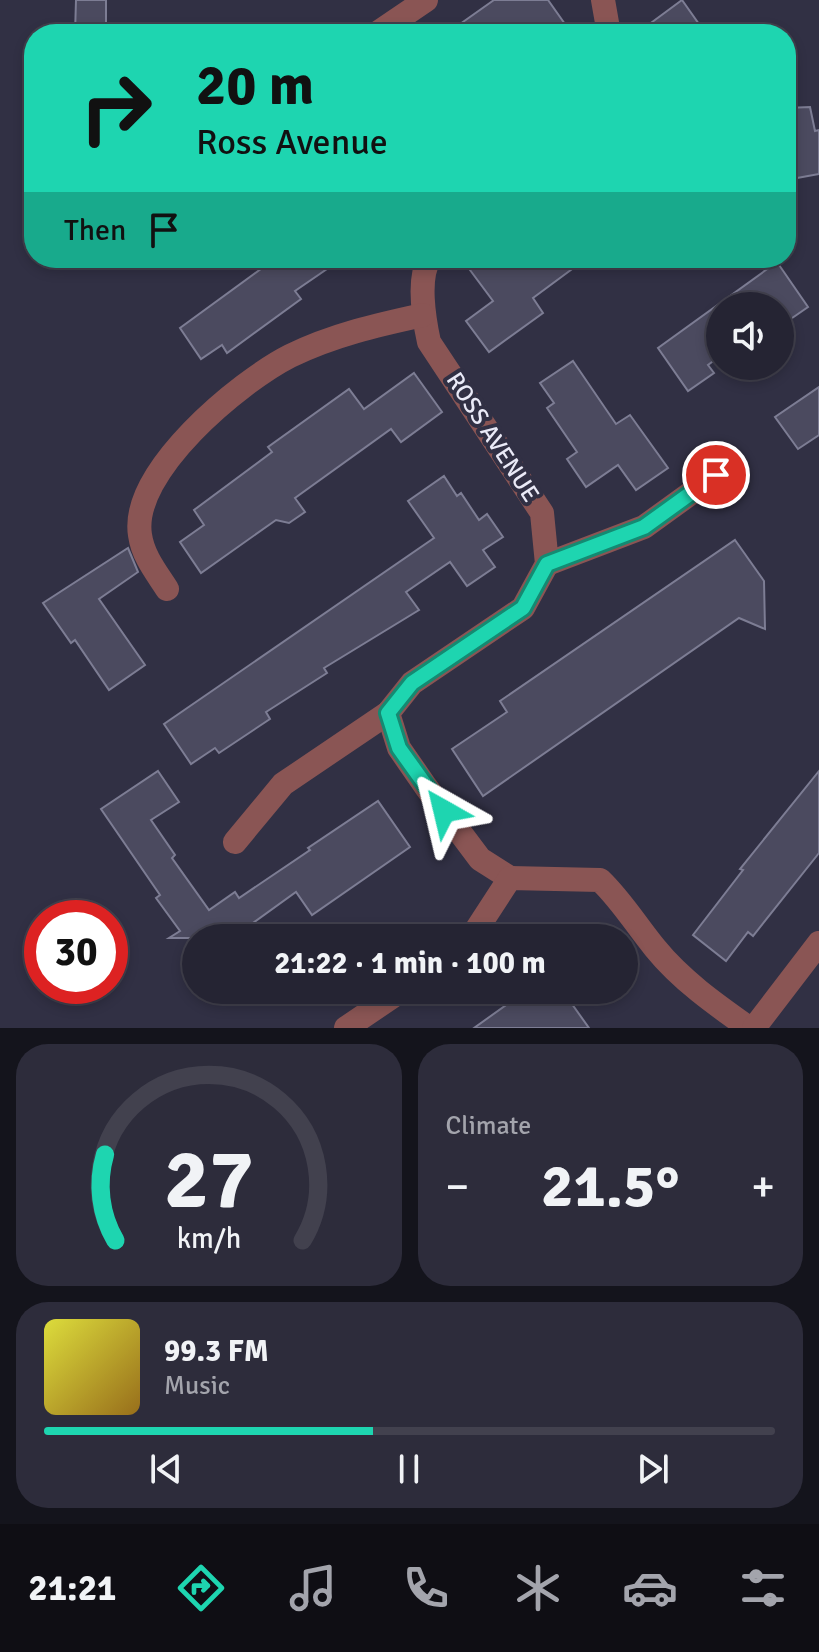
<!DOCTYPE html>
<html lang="en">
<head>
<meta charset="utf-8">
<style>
	body { margin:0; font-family:Signika,sans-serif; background:#2d2c3b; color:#f1f3f6; height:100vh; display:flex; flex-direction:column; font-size:30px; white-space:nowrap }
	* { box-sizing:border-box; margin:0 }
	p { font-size:26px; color:#a3a4ac }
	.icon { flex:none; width:44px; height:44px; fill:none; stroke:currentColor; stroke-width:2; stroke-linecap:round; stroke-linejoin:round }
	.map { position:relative; height:1028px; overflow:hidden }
	.panel { display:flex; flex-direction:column; gap:16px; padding:16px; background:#14141c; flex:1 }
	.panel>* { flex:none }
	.hud { position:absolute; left:24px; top:24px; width:772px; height:244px; border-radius:32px; box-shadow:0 4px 12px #0003,0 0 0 2px #42414e; background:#1ed5b0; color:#111; overflow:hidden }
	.controls { position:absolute; left:706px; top:292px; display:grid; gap:16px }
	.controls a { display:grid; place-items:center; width:88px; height:88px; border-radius:50%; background:#252433; box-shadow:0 4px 12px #0003,0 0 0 2px #42414e; font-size:40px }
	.speed { position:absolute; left:24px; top:900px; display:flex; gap:16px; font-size:40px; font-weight:700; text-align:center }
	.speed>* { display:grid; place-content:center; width:104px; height:104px; border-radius:50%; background:#252433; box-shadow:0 4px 12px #0003,0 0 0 2px #42414e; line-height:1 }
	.speed .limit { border:12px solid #d22; background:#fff; color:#111 }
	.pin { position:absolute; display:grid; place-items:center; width:68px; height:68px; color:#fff; margin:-34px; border:4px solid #fff; border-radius:50%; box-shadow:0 2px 8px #0007 }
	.me { position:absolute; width:88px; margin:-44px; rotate:323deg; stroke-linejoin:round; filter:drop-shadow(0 0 6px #0008) }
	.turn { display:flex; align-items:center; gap:28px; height:168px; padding:0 40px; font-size:36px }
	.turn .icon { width:104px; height:104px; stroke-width:2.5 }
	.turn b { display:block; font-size:56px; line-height:68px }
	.then { display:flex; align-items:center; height:76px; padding:0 40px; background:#0003; gap:16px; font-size:30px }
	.big { font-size:60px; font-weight:700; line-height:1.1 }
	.panel .tile { flex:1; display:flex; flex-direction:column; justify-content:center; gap:12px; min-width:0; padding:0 28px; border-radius:32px; background:#2d2c3b }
	.panel .dial { align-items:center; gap:0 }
	.dial svg { height:208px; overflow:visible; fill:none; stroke:#42414e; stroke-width:7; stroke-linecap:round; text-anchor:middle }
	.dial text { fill:#f1f3f6; stroke:none }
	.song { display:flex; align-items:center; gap:24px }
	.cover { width:96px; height:96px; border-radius:12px; background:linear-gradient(135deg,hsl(60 70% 55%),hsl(40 70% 35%)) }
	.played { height:8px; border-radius:4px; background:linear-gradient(90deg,#1ed5b0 45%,#42414e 45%) }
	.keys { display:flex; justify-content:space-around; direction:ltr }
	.heat { display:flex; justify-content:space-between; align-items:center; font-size:44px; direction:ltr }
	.panel .tiles { flex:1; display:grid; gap:16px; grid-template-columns:1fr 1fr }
	.tile:last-child { grid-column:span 2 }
	.trip { position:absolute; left:182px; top:924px; width:456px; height:80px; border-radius:40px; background:#252433; box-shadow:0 4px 12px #0003,0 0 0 2px #42414e; font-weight:700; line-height:80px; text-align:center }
	.menu { display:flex; height:128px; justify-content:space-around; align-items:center; background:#0f0e14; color:#a3a4ac }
	.menu .icon { width:56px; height:56px }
	.menu .current { color:#1ed5b0 }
	.menu b { font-size:36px; color:#f1f3f6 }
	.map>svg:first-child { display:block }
	.building { fill:#4b4a5f; stroke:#7d7d94; stroke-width:2 }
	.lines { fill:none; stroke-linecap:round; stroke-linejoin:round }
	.minor { stroke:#8a5554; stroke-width:24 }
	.route-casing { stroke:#148a72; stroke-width:20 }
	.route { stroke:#1ed5b0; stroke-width:14 }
	.labels { text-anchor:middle; stroke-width:8; stroke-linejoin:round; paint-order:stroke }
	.street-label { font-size:24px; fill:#eaeaf7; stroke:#313044 }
</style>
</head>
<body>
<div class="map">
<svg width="819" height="1028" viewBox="0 0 819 1028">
	<rect width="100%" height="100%" fill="#313044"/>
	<!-- building -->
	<g class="building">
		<path d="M76 0H106V34H75Z"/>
		<path d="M494 0H548L572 34H446Z"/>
		<path d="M682 0 706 34H636Z"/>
		<path d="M810 107 815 131 819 130V174L786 180V108Z"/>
		<path d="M276 258H343L295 291 301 299 227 353 222 345 201 359 180 328Z"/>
		<path d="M487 258H587L533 298 543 313 489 352 466 321 493 301 470 270Z"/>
		<path d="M777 262 808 307 782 325 780 306H720V356L708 365 714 373 688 391 658 348Z"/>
		<path d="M573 361 616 424 630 415 668 468 636 490 618 465 586 487 567 459 577 452 547 408 554 403 540 383Z"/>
		<path d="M414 373 442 412 401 442 391 429 295 498 305 512 289 523 276 520 201 573 180 542 204 525 194 510 272 452 268 447 349 389 364 409Z"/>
		<path d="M819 387V435L798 449 775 417Z"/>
		<path d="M444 476 457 496 461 493 479 520 487 514 503 537 483 550 495 567 467 586 450 562 406 592 419 610 324 668 327 673 266 712 270 719 219 753 215 748 191 764 164 724 434 538 408 501Z"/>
		<path d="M735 540 764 581 765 629 739 618 483 796 452 749 507 712 500 701Z"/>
		<path d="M128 548 138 572 99 599 145 665 109 690 75 640 71 643 43 603Z"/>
		<path d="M158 771 179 802 151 820 175 855 172 858 209 910 235 892 239 898 310 850 308 848 378 801 410 847 312 915 296 892 232 938H169L180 931 156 898 160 895 101 809Z"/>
		<path d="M819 771V853L753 936 748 932 726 961 693 935 743 870 740 869Z"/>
		<path d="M527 990H562L589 1028H474Z"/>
	</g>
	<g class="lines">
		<!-- minor -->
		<g class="minor">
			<path d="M603 0 609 34"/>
			<path d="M376 34 426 0"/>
			<path d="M430 258C417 277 424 319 429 342L542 513 547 564 523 608 412 683 388 713 399 748 426 787 480 859 510 878"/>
			<path d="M547 564 644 527 716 475"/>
			<path d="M167 589C156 572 143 556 140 535 130 472 239 382 290 356 333 335 377 325 423 315"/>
			<path d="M235 842 283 784 388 713"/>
			<path d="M471 938 510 878 600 880C622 901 636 925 655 948 681 980 715 1004 749 1028"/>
			<path d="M346 1028 402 990"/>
			<path d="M754 1028 819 943"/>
		</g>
	</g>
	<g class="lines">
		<!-- route casing -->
		<g class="route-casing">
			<path id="route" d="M444 811 399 748 388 713 412 683 523 608 547 564 644 527 716 475"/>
		</g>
		<!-- route -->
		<use href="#route" class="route"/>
	</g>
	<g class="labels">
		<!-- street labels -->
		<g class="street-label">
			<text transform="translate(493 437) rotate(57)" y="8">ROSS AVENUE</text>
		</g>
	</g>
</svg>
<div class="controls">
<a><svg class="icon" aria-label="sound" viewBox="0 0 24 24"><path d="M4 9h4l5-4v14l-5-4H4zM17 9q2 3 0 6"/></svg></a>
</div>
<div class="speed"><div class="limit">30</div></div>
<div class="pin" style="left:716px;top:475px;background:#d93025"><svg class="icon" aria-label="arrive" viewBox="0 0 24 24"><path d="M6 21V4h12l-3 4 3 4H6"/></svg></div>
<svg class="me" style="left:444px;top:811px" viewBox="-20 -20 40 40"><path d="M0-17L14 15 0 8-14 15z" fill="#1ed5b0" stroke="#fff" stroke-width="4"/></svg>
<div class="trip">21:22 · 1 min · 100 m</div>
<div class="hud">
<div class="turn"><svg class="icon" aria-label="right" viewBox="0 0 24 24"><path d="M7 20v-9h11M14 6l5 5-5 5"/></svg><div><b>20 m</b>Ross Avenue</div></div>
<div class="then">Then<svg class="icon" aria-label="arrive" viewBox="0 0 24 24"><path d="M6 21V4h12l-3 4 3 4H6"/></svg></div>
</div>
</div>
<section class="panel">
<div class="tiles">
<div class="tile dial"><svg viewBox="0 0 100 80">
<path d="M14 69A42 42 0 1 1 86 69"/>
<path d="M14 69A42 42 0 0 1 10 36" stroke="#1ed5b0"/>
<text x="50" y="56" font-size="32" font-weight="700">27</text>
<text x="50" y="72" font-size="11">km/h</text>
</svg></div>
<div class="tile"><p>Climate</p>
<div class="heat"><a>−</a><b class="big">21.5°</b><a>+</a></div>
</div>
<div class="tile">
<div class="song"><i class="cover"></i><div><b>99.3 FM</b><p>Music</p></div></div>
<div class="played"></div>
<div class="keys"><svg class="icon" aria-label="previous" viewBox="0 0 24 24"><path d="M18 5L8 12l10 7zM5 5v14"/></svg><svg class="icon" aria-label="pause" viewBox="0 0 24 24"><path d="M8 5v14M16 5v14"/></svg><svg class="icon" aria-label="next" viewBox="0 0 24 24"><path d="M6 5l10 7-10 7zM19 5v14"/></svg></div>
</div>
</div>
</section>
<nav class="menu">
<b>21:21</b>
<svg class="icon current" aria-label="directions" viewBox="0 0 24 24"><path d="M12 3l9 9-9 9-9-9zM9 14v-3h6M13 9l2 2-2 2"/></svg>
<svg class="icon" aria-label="music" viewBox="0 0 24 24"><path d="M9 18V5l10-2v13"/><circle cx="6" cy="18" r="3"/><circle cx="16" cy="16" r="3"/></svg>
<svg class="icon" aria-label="phone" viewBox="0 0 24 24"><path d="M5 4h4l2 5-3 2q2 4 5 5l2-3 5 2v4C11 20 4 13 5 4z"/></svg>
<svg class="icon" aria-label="climate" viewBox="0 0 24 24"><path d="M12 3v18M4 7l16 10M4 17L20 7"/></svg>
<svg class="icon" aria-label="car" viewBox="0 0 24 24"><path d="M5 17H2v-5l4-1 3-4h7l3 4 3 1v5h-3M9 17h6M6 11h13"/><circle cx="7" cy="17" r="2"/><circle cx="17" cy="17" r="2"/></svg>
<svg class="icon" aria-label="filters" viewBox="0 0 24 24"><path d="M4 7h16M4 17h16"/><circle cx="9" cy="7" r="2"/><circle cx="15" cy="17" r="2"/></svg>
</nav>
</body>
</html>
